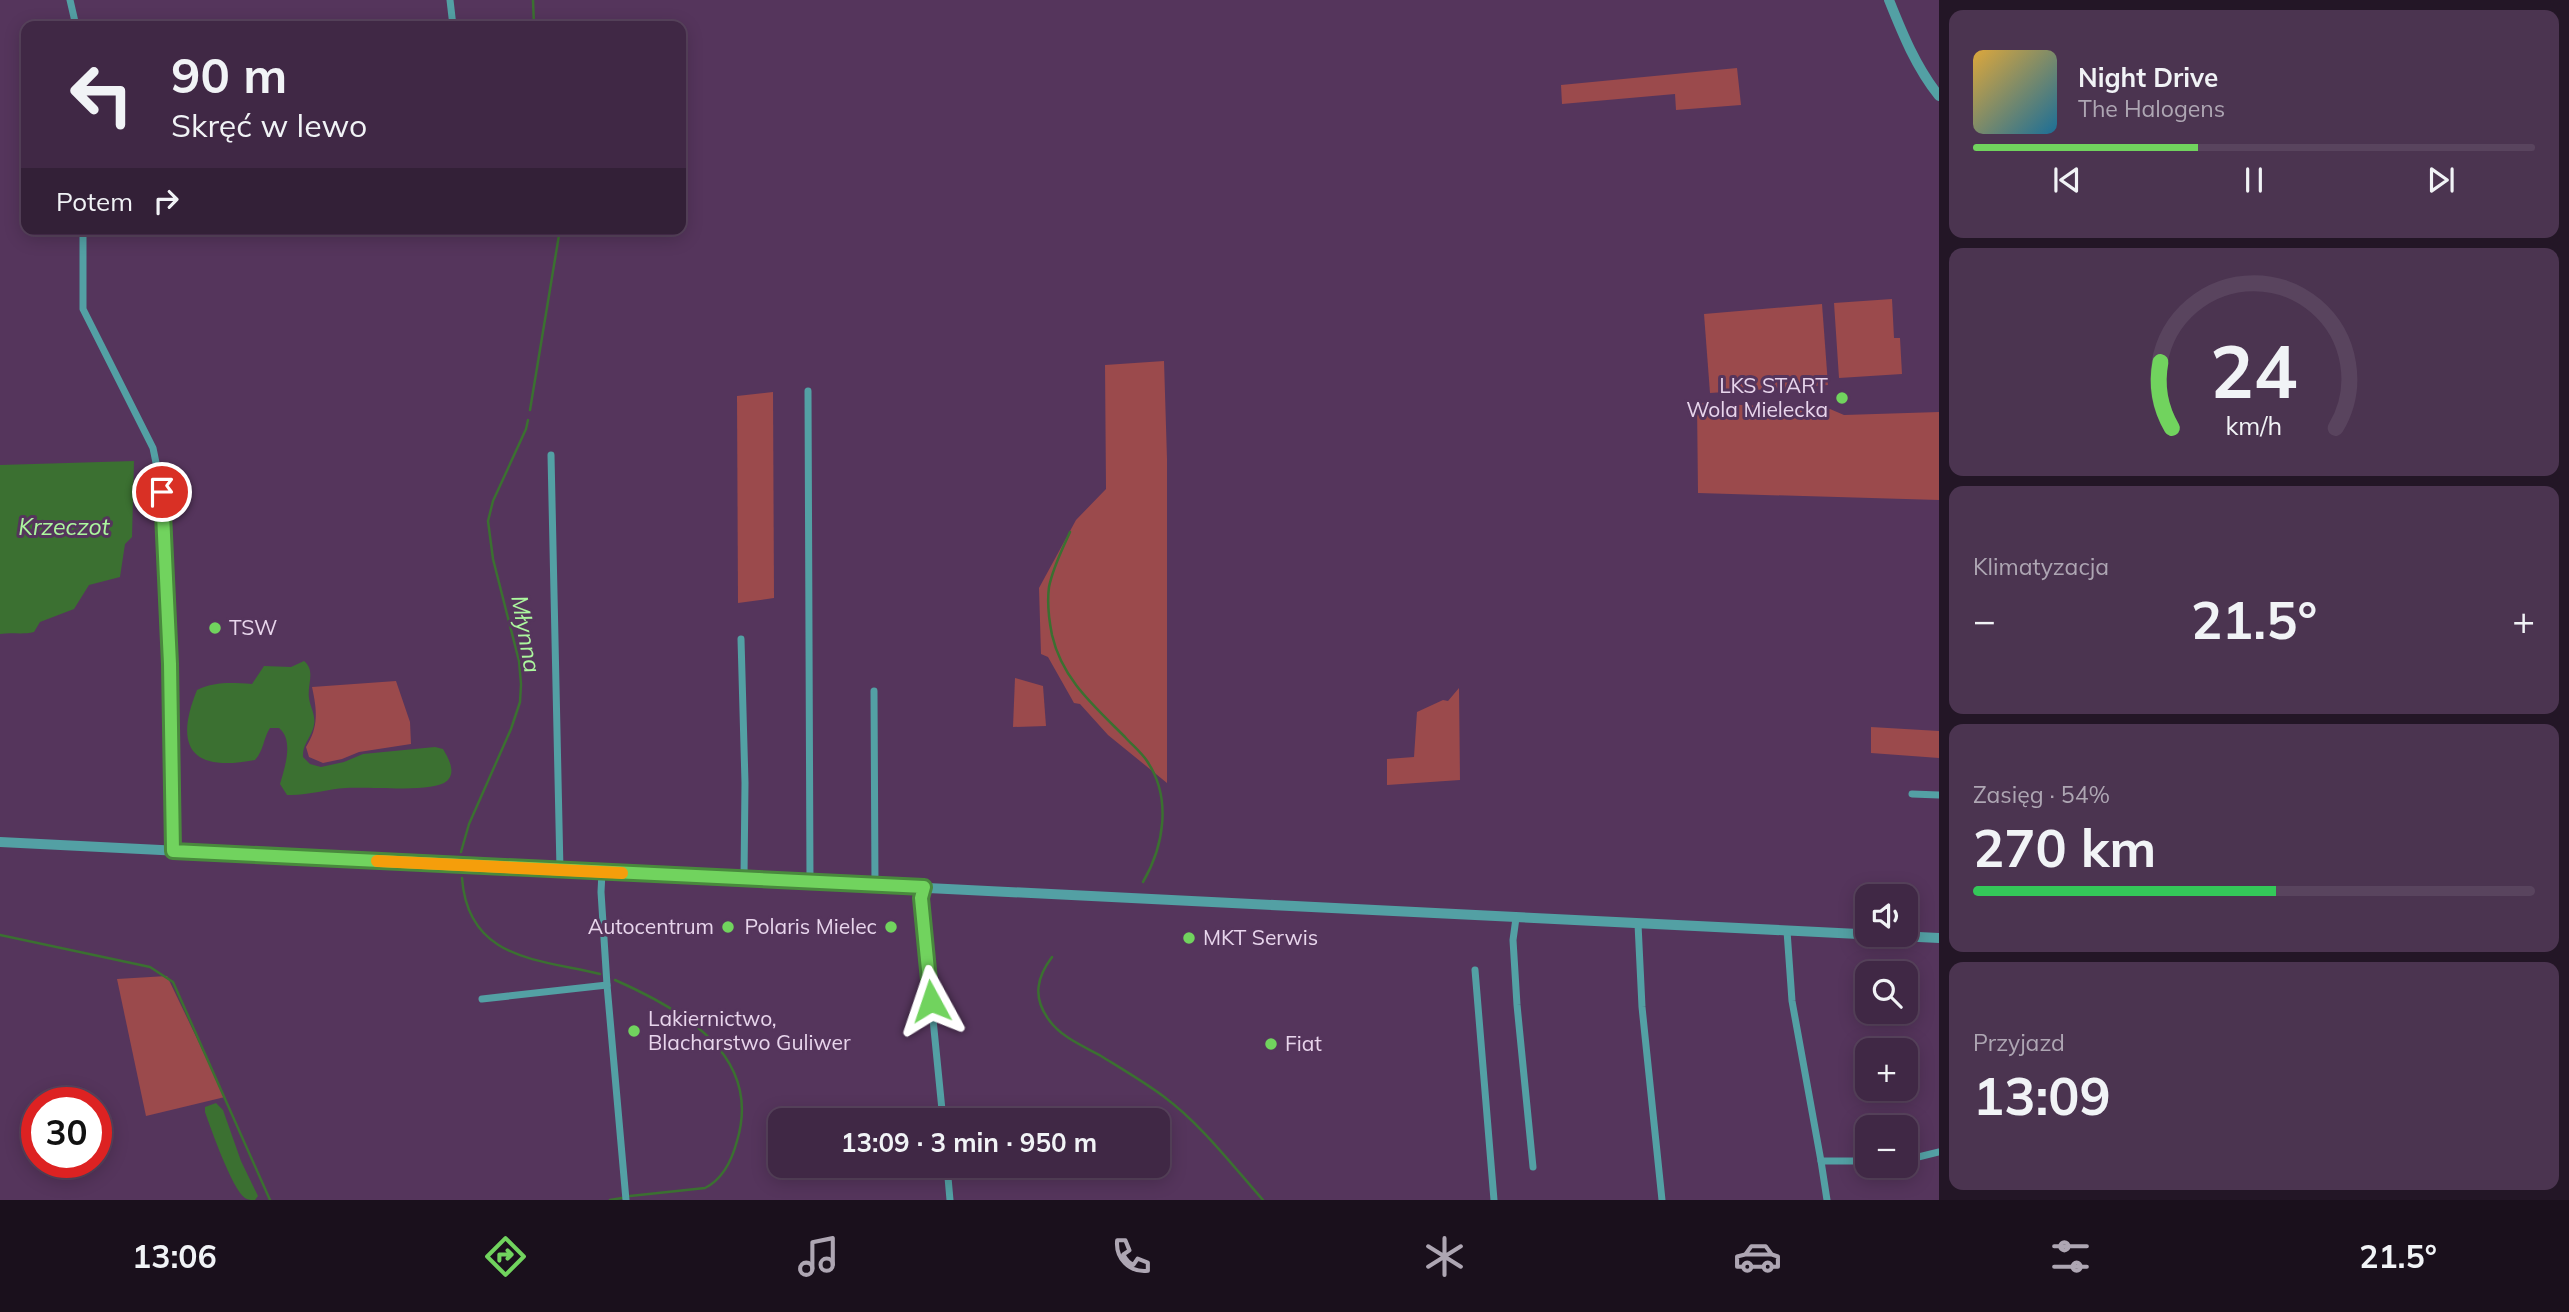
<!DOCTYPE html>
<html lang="pl">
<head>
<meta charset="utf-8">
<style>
	body { margin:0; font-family:Mulish,sans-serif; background:#4b3450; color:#f1f3f6; height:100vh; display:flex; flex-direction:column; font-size:26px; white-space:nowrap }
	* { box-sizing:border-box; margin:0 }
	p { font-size:23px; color:#aea6b3 }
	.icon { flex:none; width:38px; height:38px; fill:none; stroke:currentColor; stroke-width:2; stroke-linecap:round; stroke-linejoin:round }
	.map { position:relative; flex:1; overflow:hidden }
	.sheet { display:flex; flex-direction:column; gap:10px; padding:10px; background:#231626; width:630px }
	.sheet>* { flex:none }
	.banner { position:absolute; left:21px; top:21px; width:665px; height:214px; border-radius:14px; box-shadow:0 4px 18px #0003,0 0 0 2px #59445e; background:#402845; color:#f1f3f6; overflow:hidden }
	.fabs { position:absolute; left:1855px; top:884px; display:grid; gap:14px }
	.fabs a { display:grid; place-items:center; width:63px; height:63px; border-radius:14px; background:#402845; box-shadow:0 4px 18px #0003,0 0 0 2px #59445e; font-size:35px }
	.speed { position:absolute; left:21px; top:1087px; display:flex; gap:14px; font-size:35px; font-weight:700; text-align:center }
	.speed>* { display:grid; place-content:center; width:91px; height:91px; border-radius:50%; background:#402845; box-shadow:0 4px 18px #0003,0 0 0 2px #59445e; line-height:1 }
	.speed .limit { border:10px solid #d22; background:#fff; color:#111 }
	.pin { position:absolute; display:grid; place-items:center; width:60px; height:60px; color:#fff; margin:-30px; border:4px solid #fff; border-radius:50%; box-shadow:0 2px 7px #0007 }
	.me { position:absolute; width:77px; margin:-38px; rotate:355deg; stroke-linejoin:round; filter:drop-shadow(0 0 5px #0008) }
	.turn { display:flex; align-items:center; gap:24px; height:147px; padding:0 35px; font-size:32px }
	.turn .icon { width:91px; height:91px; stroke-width:2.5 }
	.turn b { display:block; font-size:49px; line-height:60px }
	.then { display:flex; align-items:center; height:66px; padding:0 35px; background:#0003; gap:14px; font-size:26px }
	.big { font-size:52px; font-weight:700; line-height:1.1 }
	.sheet .widget { flex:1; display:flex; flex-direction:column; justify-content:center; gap:10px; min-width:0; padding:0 24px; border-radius:14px; background:#4b3450 }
	.sheet .dial { align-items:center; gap:0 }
	.dial svg { height:182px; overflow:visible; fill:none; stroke:#59445e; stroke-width:7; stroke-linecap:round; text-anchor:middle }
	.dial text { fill:#f1f3f6; stroke:none }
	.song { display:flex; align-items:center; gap:21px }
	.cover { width:84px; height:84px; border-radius:10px; background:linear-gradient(135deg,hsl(40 70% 55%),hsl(200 70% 35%)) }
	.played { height:7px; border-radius:4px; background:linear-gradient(90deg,#71d35e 40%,#59445e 40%) }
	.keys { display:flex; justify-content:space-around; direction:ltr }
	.heat { display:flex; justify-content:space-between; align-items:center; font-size:38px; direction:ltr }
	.charge { height:10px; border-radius:5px; background:linear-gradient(90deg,#34c759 54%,#59445e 0) }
	.trip { position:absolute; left:768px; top:1108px; width:402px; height:70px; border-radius:14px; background:#402845; box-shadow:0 4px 18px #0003,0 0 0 2px #59445e; font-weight:700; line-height:70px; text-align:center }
	.tabs { display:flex; height:112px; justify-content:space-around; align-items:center; background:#1a101c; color:#aea6b3 }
	.tabs .icon { width:49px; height:49px }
	.tabs .on { color:#71d35e }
	.tabs b { font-size:32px; color:#f1f3f6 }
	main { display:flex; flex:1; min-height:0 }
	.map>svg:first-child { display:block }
	.green { fill:#9b4a4c }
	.water { fill:#3b7031 }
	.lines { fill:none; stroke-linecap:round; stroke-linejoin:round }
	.stream { stroke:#3b7031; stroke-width:2.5 }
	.minor { stroke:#53a0a4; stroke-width:7 }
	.tertiary { stroke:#53a0a4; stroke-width:10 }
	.route-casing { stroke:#49893d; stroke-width:18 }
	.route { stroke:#71d35e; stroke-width:12 }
	.slow { stroke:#f59e0b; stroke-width:12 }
	.poi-dot { fill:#71d35e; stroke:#55355c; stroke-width:2.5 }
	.labels { text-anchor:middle; stroke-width:6; stroke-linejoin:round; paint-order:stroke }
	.poi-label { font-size:21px; fill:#e8d5ec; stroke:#55355c; text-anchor:start }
	.water-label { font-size:23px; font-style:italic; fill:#acf79e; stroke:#55355c }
</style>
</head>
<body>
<main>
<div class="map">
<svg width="1939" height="1200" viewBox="0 0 1939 1200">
	<rect width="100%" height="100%" fill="#55355c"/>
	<!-- green -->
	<g class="green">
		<path d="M1737 68 1741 105 1676 110 1675 94 1562 104 1561 85Z"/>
		<path d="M1892 299 1894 338H1900L1902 374 1839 378 1834 303Z"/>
		<path d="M1822 304 1828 385 1710 393 1704 314Z"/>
		<path d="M1164 361 1167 459V783L1108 735 1080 704 1074 703 1048 657 1041 654 1039 588 1076 520 1106 489 1105 365Z"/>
		<path d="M773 392 774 598 738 603 737 396Z"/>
		<path d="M1697 403 1830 409 1844 415 1939 412V500L1698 493Z"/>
		<path d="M1015 678 1043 686 1046 726 1013 727Z"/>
		<path d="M396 681 410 722 411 744 359 752 342 759 323 763 309 757 306 747C319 727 317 710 312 687Z"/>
		<path d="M1459 688 1460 780 1387 785V759L1414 757 1417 712 1443 700 1448 701Z"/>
		<path d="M1871 727 1939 731V758L1871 753Z"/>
		<path d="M167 976 225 1097 146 1116 117 979Z"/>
	</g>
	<!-- water -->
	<g class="water">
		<path d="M134 461 132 537 125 544 120 577 89 585 74 609 40 622 34 632C22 635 12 632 0 634V465Z"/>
		<path d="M304 661C316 671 307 684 309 698 310 707 316 715 314 725 312 737 302 744 303 757L310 764 321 767 344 762 363 754 435 747 443 749C449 759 458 775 444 783 426 792 368 787 346 788 326 789 307 796 287 795L280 784C285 767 294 740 279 728H270C263 739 264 750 255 760 193 772 173 749 197 690 216 681 232 683 252 684L264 666 291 667Z"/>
		<path d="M216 1103 223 1110 241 1161 258 1196 255 1200C250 1200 249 1200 245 1198 232 1189 211 1129 205 1112V1107Z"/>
	</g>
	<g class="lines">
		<!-- stream -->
		<g class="stream">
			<path d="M533 0 534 26"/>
			<path d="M530 410 560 229"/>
			<path d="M1070 532C1062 550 1053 567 1049 587 1047 602 1049 620 1052 635 1062 679 1094 706 1125 737 1132 745 1141 752 1147 761 1172 798 1164 846 1143 882"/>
			<path d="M461 852 469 824 511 729 520 702 521 684 519 661 493 559 488 521 493 501 526 429 528 420"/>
			<path d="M462 878C468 960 538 959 600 974"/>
			<path d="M0 935 150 967 173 982 270 1200"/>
			<path d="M1052 957C1037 977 1032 997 1049 1020 1061 1037 1083 1046 1101 1056 1122 1069 1144 1082 1163 1096 1201 1124 1232 1165 1263 1200"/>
			<path d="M615 980C681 1009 763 1055 737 1141 732 1160 723 1179 705 1188L630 1196"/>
			<path d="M610 1200 622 1198"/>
		</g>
		<!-- minor -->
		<g class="minor">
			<path d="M70 0 76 26"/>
			<path d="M450 0 453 26"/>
			<path d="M83 229V309L153 448 162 492 170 664 173 851"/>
			<path d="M808 391 810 882"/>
			<path d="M551 455 560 870"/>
			<path d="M741 639 745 783 744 878"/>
			<path d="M874 691 875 885"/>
			<path d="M1912 794 1939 795"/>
			<path d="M602 872 601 892 607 985 626 1200"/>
			<path d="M924 887 921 898 943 1120"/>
			<path d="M1516 918 1513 940 1517 1005 1533 1167"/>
			<path d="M1638 924 1642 1007 1662 1200"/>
			<path d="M1787 931 1792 1001 1821 1161"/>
			<path d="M1475 970 1494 1200"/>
			<path d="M482 999 607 985"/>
			<path d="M1906 1160 1939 1152"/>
			<path d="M947 1166 950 1200"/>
			<path d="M1827 1200 1821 1161H1867"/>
		</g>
		<!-- tertiary -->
		<g class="tertiary">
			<path d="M1889 0C1903 35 1916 67 1939 96"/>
			<path d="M0 842 1939 938"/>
		</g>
	</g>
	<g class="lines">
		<!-- route casing -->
		<g class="route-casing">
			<path id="route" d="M162 492 170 664 173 851 924 887 921 898 931 1001"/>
		</g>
		<!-- route -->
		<use href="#route" class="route"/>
		<!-- slow -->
		<path class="slow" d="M377 861 622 873"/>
	</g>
	<!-- markers -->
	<g class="poi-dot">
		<circle cx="1842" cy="398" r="7"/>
		<circle cx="215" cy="628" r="7"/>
		<circle cx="728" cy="927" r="7"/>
		<circle cx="891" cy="927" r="7"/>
		<circle cx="1189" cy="938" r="7"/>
		<circle cx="634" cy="1031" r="7"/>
		<circle cx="1271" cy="1044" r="7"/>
	</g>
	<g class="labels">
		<!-- poi labels -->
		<g class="poi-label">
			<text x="1828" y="393" text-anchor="end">LKS START<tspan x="1828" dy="24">Wola Mielecka</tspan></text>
			<text x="229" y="635">TSW</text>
			<text x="714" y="934" text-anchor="end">Autocentrum</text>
			<text x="877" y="934" text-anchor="end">Polaris Mielec</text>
			<text x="1203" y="945">MKT Serwis</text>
			<text x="648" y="1026">Lakiernictwo,<tspan x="648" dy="24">Blacharstwo Guliwer</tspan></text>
			<text x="1285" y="1051">Fiat</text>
		</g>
		<!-- water labels -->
		<g class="water-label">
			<text x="64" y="535">Krzeczot</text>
			<text transform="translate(526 634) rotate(80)" y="8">Młynna</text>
		</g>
	</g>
</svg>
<div class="fabs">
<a><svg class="icon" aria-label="sound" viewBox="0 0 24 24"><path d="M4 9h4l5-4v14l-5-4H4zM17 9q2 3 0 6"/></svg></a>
<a><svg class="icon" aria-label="search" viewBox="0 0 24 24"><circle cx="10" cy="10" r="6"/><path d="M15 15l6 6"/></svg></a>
<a>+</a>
<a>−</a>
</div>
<div class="speed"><div class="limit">30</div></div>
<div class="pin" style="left:162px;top:492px;background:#d93025"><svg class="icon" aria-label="arrive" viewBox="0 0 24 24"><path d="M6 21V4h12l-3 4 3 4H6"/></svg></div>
<svg class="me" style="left:931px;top:1001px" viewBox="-20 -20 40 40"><path d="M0-17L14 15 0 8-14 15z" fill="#71d35e" stroke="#fff" stroke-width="4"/></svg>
<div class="trip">13:09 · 3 min · 950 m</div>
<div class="banner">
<div class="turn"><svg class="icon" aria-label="left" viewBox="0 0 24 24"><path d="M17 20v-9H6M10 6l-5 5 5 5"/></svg><div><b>90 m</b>Skręć w lewo</div></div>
<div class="then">Potem<svg class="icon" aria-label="right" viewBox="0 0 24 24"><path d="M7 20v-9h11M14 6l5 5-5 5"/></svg></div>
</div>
</div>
<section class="sheet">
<div class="widget">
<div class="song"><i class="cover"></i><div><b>Night Drive</b><p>The Halogens</p></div></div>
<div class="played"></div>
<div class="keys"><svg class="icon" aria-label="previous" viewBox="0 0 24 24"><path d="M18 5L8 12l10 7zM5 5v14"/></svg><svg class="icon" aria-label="pause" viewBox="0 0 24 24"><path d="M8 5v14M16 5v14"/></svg><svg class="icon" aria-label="next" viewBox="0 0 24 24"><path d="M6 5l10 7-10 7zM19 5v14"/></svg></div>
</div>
<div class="widget dial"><svg viewBox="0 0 100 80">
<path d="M14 69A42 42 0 1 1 86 69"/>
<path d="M14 69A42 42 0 0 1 9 40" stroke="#71d35e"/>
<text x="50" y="56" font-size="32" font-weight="700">24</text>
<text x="50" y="72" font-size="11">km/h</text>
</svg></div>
<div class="widget"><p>Klimatyzacja</p>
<div class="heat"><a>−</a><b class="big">21.5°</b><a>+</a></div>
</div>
<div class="widget"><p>Zasięg · 54%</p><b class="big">270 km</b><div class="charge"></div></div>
<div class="widget"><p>Przyjazd</p><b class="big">13:09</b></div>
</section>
</main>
<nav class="tabs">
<b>13:06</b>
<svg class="icon on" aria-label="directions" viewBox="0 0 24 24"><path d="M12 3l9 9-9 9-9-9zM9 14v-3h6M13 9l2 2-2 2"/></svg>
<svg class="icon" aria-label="music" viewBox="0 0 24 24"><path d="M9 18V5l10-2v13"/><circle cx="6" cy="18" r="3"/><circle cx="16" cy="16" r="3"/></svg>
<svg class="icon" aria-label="phone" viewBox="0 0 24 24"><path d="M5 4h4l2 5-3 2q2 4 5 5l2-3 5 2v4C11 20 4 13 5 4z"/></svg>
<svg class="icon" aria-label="climate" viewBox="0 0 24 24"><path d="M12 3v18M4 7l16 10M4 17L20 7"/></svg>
<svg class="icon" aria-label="car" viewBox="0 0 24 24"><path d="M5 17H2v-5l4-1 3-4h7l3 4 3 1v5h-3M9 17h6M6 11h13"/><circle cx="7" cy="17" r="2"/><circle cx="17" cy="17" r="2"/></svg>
<svg class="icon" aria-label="filters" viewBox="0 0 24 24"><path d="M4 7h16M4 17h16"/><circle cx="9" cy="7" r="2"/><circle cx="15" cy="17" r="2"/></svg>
<b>21.5°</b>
</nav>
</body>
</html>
